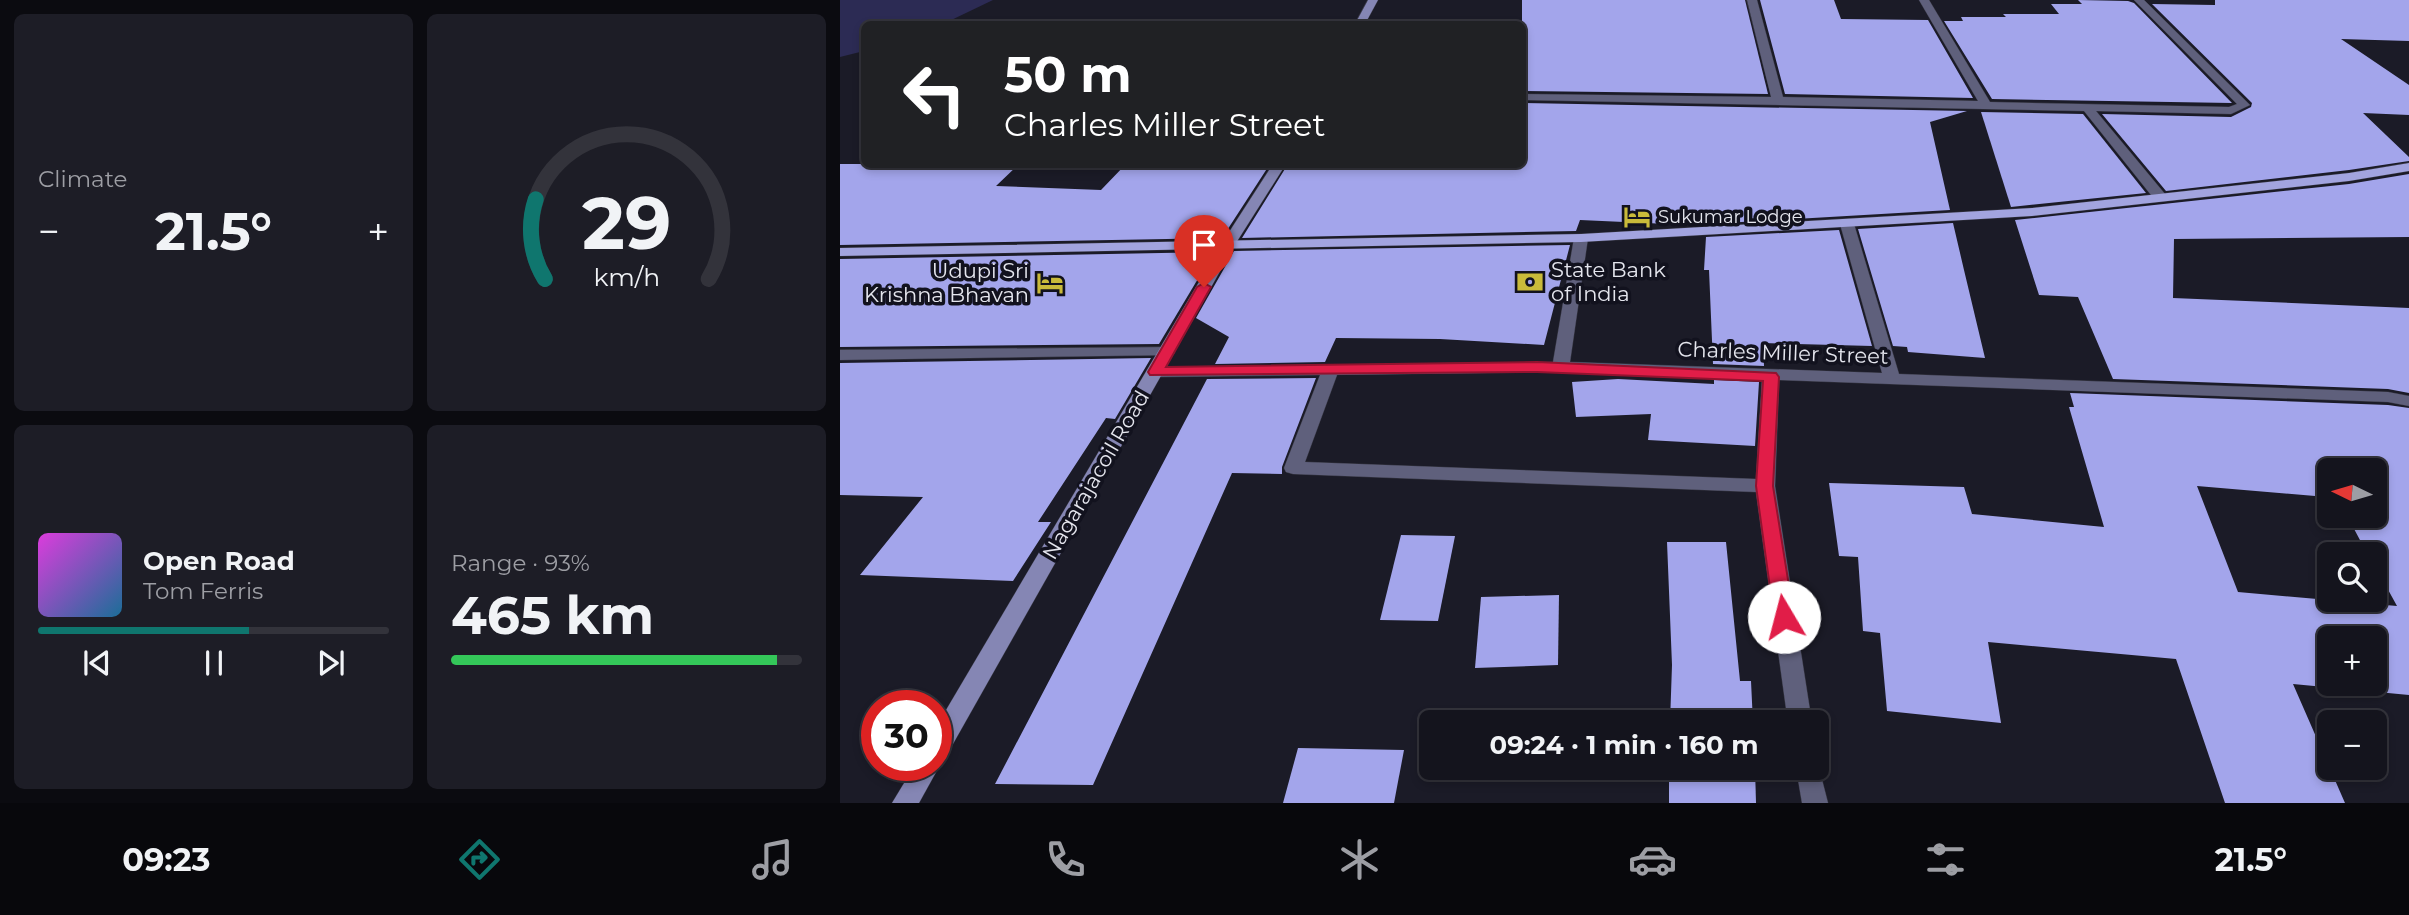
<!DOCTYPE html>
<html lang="en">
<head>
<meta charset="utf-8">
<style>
	body { margin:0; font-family:Montserrat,sans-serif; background:#1d1d26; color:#f1f3f6; height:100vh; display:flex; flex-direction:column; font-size:26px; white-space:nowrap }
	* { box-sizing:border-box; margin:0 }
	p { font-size:23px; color:#9d9ea4 }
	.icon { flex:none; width:38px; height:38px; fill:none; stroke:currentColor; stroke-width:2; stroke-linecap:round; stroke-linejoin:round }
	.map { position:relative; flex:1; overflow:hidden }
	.side { display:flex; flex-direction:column; gap:14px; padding:14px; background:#0b0b10; width:840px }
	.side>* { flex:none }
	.hud { position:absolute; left:21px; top:21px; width:665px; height:147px; border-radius:10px; box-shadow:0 4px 10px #0003,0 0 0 2px #33333b; background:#202124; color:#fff; overflow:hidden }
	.needle { width:46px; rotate:275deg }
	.controls { position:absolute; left:1477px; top:458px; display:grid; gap:14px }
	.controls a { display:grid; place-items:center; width:70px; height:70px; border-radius:10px; background:#14141d; box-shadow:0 4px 10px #0003,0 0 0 2px #33333b; font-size:35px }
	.speed { position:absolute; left:21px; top:690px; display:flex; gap:14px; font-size:35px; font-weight:700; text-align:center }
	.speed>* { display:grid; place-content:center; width:91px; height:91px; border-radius:50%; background:#14141d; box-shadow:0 4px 10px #0003,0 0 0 2px #33333b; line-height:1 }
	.speed .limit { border:10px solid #d22; background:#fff; color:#111 }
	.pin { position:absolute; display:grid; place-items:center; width:60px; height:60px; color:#fff; margin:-72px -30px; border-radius:50% 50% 50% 0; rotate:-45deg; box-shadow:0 0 7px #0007 }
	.pin .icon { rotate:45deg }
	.me { position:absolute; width:77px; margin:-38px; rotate:352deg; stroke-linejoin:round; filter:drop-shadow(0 0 5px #0008) }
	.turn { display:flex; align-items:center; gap:24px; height:147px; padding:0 28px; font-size:32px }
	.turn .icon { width:91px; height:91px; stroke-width:2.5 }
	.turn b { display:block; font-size:49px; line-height:60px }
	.big { font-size:52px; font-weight:700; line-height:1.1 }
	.side .tile { flex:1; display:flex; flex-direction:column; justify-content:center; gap:10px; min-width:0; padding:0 24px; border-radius:10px; background:#1d1d26 }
	.side .dial { align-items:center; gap:0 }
	.dial svg { height:182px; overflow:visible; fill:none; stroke:#33333b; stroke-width:7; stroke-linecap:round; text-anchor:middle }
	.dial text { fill:#f1f3f6; stroke:none }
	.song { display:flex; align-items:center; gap:21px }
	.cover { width:84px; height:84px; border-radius:10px; background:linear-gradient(135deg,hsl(300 70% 55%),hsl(200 70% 35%)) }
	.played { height:7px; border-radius:4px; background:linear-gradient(90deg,#0f766e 60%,#33333b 60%) }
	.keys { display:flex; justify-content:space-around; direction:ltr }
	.heat { display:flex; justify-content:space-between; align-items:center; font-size:38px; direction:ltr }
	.charge { height:10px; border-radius:5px; background:linear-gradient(90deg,#34c759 93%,#33333b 0) }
	.side .tiles { flex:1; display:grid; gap:14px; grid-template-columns:repeat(2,1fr) }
	.trip { position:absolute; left:579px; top:710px; width:410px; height:70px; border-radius:10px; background:#14141d; box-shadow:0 4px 10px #0003,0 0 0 2px #33333b; font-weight:700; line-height:70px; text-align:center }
	.menu { display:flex; height:112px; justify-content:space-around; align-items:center; background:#08080c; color:#9d9ea4 }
	.menu .icon { width:49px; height:49px }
	.menu .selected { color:#0f766e }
	.menu b { font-size:32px; color:#f1f3f6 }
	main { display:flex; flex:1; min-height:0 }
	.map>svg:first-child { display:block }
	.built { fill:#232436 }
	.green { fill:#2c2b54 }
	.building { fill:#a3a5eb; fill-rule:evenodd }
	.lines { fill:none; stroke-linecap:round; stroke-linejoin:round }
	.street-casing { stroke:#373743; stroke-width:1 }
	.secondary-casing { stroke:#373743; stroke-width:1 }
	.primary-casing { stroke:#373743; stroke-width:1 }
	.street { fill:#5f607c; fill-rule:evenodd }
	.secondary { fill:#8586b4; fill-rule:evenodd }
	.primary { fill:#a2a4df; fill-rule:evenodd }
	.route { fill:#e11d48; stroke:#92132f; stroke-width:2 }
	.labels { text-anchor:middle; stroke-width:7; stroke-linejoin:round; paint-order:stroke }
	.far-poi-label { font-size:18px; fill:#e5e6ee; stroke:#12121e; text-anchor:start }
	.poi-label { font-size:21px; fill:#e5e6ee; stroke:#12121e; text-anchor:start }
	.street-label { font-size:21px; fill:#e5e6ee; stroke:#12121e }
</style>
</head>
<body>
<main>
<section class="side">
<div class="tiles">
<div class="tile"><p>Climate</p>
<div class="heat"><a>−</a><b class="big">21.5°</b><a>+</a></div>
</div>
<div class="tile dial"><svg viewBox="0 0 100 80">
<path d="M14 69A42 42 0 1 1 86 69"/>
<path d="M14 69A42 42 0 0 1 10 34" stroke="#0f766e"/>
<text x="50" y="56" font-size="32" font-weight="700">29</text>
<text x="50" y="72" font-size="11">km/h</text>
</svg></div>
<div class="tile">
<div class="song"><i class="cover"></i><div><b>Open Road</b><p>Tom Ferris</p></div></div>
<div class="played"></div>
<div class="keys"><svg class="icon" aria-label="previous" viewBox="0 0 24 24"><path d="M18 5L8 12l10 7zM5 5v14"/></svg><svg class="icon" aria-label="pause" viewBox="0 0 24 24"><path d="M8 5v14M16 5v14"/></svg><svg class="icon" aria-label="next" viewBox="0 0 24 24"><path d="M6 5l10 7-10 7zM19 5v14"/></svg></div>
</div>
<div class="tile"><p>Range · 93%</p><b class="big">465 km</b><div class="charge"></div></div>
</div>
</section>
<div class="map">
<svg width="1569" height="803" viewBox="0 0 1569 803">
	<rect width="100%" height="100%" fill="#1b1b27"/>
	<!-- built -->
	<path class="built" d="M286 19 503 21 501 24H266Z"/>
	<!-- green -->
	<path class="green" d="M0 0H153L103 24H24V51L0 57Z"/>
	<!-- building -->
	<g class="building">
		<path d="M682 0H905L928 94 682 91Z"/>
		<path d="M920 0H994L1001 19 1088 20 1133 98 945 94Z"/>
		<path d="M1238 0 1288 1 1294 3 1392 103 1152 99 1104 21H1123L1121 17H1166L1163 14H1219L1211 4H1242Z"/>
		<path d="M1375 0H1569V41L1501 39 1569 85V115L1523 113 1569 157V161L1509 170 1326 191 1262 114 1391 117 1411 107 1412 103 1312 4 1375 5Z"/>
		<path d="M682 103 1127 111 1090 122 1110 210 850 225 740 220 736 231 402 238 448 164H682Z"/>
		<path d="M1141 112 1243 114 1306 193 1171 207Z"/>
		<path d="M0 164H179L156 186 261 190 286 164H430L382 238 0 245Z"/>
		<path d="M1569 174V237L1334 239 1333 298 1569 308V393L1548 389 1273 379 1238 297 1199 295 1175 220 1509 184Z"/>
		<path d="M1113 223 1124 270 1145 358 1068 352 1067 347 1053 346 1018 229Z"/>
		<path d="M999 230 1032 346 923 343 924 366 873 364 869 270H864L866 237Z"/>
		<path d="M730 245 704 345 600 339 496 338 485 362 375 364 389 337 356 318 394 251Z"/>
		<path d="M374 252 319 344 0 347V259Z"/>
		<path d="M311 358 275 419 266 418 198 522H211L173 581 20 575 83 497 0 495V363Z"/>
		<path d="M476 378 442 467V474L392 473 253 785 155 784 367 379Z"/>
		<path d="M778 379 874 384V380L919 382 915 446 808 440 811 414 736 417 732 382Z"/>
		<path d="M1230 393 1548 405 1569 408V695L1453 684 1505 803H1385L1336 659 1148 642 1161 723 1047 711 1040 633 1023 631 1018 557 999 556 989 483 1124 487 1132 514 1264 527 1229 407H1234ZM1489 471H1535V516H1489ZM1357 486 1475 496 1492 526 1513 527 1528 555H1535V566L1557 606 1398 592ZM1489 639H1535V684H1489Z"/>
		<path d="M561 535 615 536 598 621 540 620Z"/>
		<path d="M827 542H886L900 681H911L913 723H830L832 665Z"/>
		<path d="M719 595 718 665 635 668 641 597Z"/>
		<path d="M458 748 564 750 554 803H443Z"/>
		<path d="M829 768H915L916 803H829Z"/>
	</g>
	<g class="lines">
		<!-- street casing -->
		<g class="street-casing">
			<g id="street">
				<path d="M907 0H917L943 97 1138 101 1079 0H1089L1150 102 1389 107 1397 104 1294 0H1304L1410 105 1391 114 1256 111 1325 194 1327 197 1320 201 1315 200 1244 111 682 100V94L931 97Z"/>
				<path d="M1007 220 1014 224 1059 374 1548 392 1569 396V406L1548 402 939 380 935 486 972 723H948L916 492 453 474 446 472 444 468 480 375 316 377 308 372 316 367 713 362 734 238 741 234 748 238 730 362 1042 373 1000 224ZM721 372 922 379 916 479 465 462 497 375Z"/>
				<path d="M327 347 335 352 333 355 0 360V350Z"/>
				<path d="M977 760 988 803H962L956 768H976Z"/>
			</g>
		</g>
		<!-- secondary casing -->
		<g class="secondary-casing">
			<g id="secondary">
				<path d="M528 0H538L525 24H515Z"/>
				<path d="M433 164H446L396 243 105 758 98 760 100 765 79 803H52L75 765H96V727L382 243Z"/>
			</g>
		</g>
		<!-- primary casing -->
		<g class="primary-casing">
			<path id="primary" d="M1569 163V171L1509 181 1192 216 741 242 0 256V248L741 234 1192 208 1509 173Z"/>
		</g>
		<!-- street -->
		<use href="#street" class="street"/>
		<!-- secondary -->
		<use href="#secondary" class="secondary"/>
		<!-- primary -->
		<use href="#primary" class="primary"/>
	</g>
	<!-- route -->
	<path class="route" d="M364 283 371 287 326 367 697 362 936 373 939 377 933 486 954 617 951 623 944 625 937 623 934 617 916 486 923 381 697 372 310 375 308 372 357 287Z"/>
	<!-- icons -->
	<defs>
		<g id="hotel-bare" transform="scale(2.1)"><path d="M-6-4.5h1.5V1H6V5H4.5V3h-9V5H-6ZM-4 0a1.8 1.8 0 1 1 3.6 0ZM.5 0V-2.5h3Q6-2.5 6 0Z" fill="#c9ba3a" stroke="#12121e" stroke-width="2.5" paint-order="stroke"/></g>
		<g id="bank-bare" transform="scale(2.1)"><path d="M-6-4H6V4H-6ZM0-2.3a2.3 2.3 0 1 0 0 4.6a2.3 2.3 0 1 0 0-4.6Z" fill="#c9ba3a" stroke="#12121e" stroke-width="2.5" paint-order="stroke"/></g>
	</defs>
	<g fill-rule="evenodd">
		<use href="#hotel-bare" x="797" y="217"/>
		<use href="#bank-bare" x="690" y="282"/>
		<use href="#hotel-bare" x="210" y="283"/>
	</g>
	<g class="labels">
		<!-- far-poi labels -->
		<g class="far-poi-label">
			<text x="818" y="223">Sukumar Lodge</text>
		</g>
		<!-- poi labels -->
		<g class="poi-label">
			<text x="711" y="277">State Bank<tspan x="711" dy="24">of India</tspan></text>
			<text x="189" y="278" text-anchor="end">Udupi Sri<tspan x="189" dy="24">Krishna Bhavan</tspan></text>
		</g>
		<!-- street labels -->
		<g class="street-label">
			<text transform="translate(943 353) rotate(2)" y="7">Charles Miller Street</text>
			<text transform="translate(256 475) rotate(-60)" y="7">Nagarajacoil Road</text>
		</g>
	</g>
</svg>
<div class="controls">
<a><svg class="needle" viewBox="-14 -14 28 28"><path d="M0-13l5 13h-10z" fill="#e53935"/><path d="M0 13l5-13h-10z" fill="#9d9ea4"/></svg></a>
<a><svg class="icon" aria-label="search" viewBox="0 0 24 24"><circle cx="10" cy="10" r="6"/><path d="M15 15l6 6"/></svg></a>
<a>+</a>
<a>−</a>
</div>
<div class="speed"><div class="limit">30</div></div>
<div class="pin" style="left:364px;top:287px;background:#d93025"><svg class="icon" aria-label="arrive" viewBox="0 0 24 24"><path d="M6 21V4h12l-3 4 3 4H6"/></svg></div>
<svg class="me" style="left:944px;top:617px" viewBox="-20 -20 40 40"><circle r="19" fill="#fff"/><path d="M0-13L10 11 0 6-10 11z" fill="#e11d48"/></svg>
<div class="trip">09:24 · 1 min · 160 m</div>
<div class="hud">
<div class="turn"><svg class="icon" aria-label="left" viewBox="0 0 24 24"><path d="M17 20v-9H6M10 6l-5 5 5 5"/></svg><div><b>50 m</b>Charles Miller Street</div></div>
</div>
</div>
</main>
<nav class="menu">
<b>09:23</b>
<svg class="icon selected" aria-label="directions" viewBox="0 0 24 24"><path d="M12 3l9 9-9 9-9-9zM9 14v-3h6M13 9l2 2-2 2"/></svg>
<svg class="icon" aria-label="music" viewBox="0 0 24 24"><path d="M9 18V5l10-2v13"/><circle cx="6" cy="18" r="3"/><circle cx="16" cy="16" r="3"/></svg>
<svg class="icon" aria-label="phone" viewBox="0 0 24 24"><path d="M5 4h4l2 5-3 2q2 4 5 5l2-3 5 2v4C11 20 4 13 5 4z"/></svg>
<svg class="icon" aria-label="climate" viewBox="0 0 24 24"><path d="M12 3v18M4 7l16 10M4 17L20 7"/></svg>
<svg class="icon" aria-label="car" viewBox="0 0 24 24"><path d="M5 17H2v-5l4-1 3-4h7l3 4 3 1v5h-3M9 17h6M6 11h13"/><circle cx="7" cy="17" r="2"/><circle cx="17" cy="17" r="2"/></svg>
<svg class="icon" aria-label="filters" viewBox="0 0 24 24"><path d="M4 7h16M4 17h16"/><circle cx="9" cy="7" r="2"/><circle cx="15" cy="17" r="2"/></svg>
<b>21.5°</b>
</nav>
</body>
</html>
